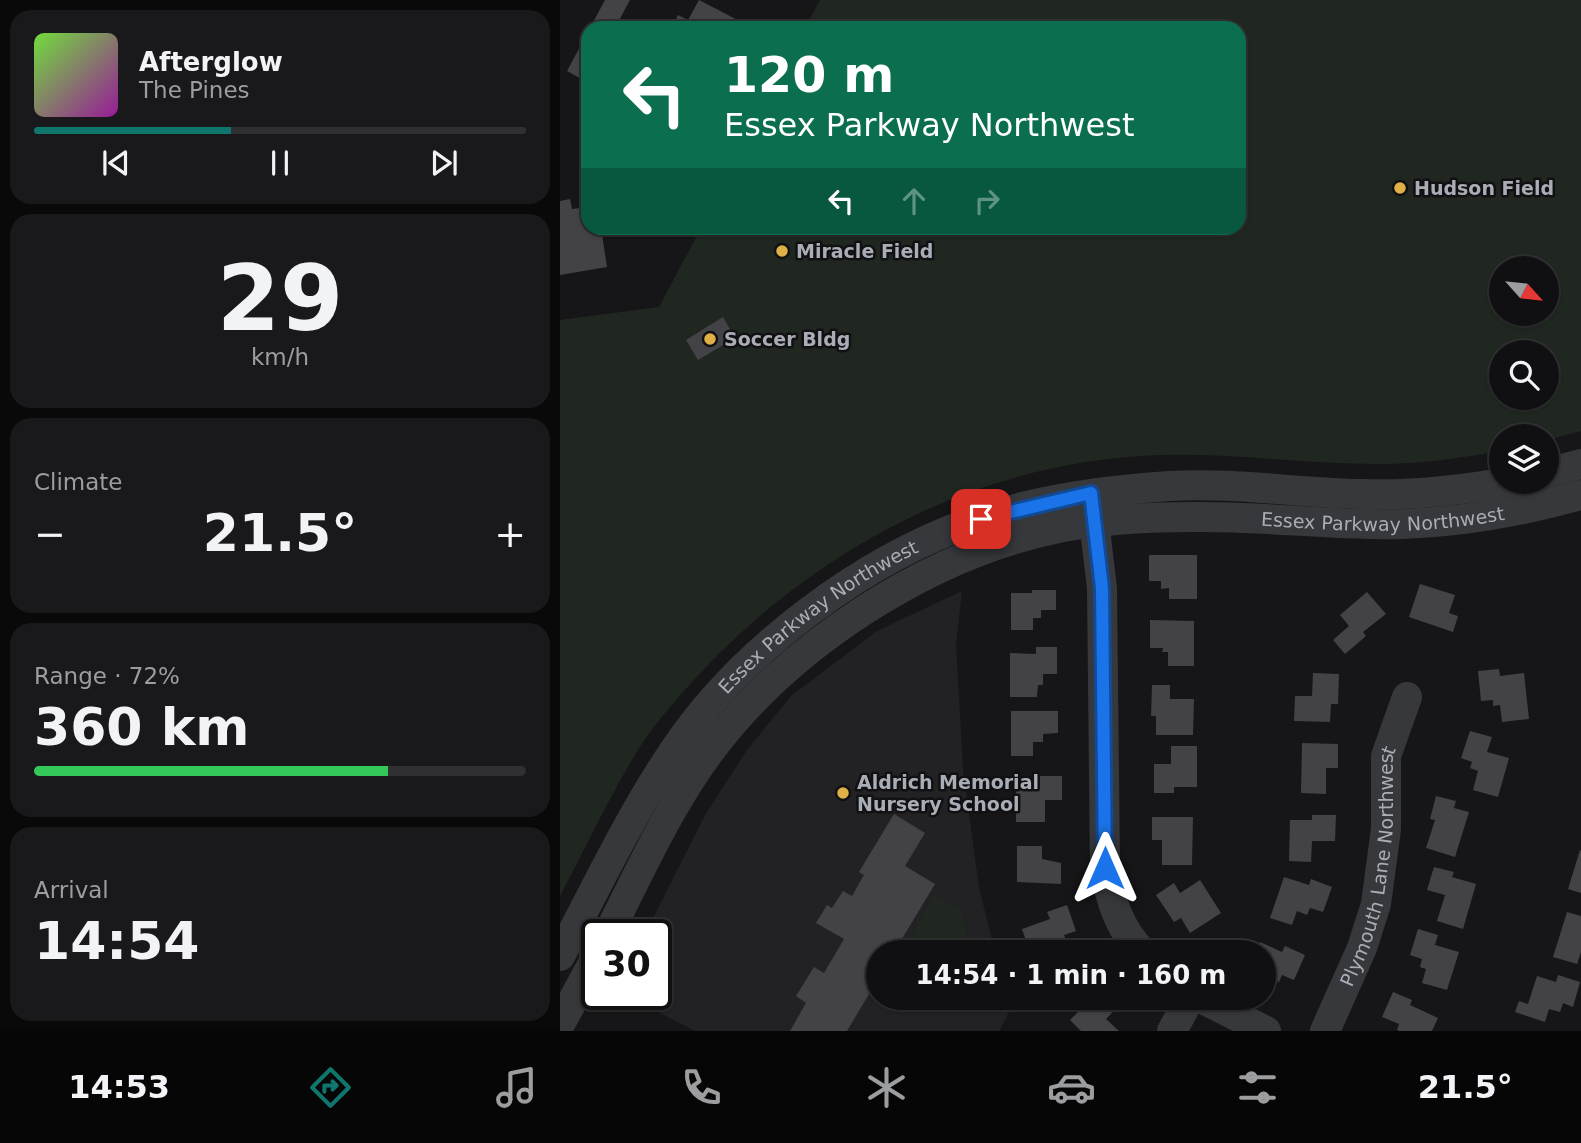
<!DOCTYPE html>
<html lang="en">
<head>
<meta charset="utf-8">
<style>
	body { margin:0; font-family:"DejaVu Sans",sans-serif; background:#19191b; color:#f1f3f6; height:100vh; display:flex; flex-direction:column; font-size:26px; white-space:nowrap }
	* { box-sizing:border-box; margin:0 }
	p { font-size:23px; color:#9c9d9f }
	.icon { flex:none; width:38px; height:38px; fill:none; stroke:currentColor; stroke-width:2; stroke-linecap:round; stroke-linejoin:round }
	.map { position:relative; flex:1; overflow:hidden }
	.details { display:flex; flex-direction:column; gap:10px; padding:10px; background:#09090a; width:560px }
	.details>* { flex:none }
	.top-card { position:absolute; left:21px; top:21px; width:665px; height:214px; border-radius:21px; box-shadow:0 2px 5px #0004,0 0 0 2px #303032; background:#0b6e4f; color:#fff; overflow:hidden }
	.needle { width:46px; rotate:117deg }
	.buttons { position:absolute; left:929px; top:256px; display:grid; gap:14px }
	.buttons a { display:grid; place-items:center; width:70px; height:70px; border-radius:50%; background:#101012; box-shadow:0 2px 5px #0004,0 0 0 2px #303032; font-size:35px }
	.speed { position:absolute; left:21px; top:919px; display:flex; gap:14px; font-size:35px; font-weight:700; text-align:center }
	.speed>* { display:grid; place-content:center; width:91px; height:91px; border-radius:50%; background:#101012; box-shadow:0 2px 5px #0004,0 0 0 2px #303032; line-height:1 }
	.speed .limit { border:4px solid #111; border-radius:10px; background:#fff; color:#111 }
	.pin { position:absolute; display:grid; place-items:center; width:60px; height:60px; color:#fff; margin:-30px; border-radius:14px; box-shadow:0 4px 10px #0006 }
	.me { position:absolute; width:77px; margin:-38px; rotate:0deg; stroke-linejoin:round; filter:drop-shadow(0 0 5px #0008) }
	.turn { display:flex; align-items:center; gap:24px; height:147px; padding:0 28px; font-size:32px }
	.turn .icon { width:91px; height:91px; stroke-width:2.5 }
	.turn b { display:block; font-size:49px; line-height:60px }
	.lanes { display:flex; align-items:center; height:66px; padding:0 28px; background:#0003; justify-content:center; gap:35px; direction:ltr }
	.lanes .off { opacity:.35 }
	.big { font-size:52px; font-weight:700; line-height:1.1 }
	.details .tile { flex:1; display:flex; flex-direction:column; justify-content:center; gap:10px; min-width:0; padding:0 24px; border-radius:21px; background:#19191b }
	.details .dial { align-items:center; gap:0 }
	.dial b { font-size:91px; line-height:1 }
	.song { display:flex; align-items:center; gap:21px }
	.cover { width:84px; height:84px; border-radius:10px; background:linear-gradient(135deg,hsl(100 70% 55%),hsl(300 70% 35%)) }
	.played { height:7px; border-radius:4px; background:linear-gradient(90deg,#0f766e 40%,#303032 40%) }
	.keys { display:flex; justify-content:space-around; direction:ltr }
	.heat { display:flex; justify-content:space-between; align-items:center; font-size:38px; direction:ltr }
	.charge { height:10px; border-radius:5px; background:linear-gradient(90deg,#34c759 72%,#303032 0) }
	.trip { position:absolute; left:306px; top:940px; width:410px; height:70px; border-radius:35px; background:#101012; box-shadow:0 2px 5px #0004,0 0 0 2px #303032; font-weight:700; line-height:70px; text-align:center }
	.tab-bar { display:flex; height:112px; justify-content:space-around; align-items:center; background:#060607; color:#9c9d9f }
	.tab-bar .icon { width:49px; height:49px }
	.tab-bar .current { color:#0f766e }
	.tab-bar b { font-size:32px; color:#f1f3f6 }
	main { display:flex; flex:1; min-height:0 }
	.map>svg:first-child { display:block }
	.built { fill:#222224 }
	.green { fill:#202721; fill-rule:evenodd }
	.building { fill:#434347 }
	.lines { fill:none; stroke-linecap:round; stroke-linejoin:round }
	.minor { stroke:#37383c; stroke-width:30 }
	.route-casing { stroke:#114b97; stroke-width:18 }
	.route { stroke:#1a73e8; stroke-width:12 }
	.poi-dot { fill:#dfb046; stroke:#111113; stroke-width:2.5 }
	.labels { text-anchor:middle; stroke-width:5; stroke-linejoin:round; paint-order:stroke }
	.poi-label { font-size:19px; font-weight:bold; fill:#a9adb6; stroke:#111113; text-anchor:start }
	.street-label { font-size:19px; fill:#a9adb6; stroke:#111113 }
</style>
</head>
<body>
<main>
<section class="details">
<div class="tile">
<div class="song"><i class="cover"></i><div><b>Afterglow</b><p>The Pines</p></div></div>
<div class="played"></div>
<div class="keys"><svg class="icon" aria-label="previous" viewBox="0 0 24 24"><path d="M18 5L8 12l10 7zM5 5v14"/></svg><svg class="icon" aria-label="pause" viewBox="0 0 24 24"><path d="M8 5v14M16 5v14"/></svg><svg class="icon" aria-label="next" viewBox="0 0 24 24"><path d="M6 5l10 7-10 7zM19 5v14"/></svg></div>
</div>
<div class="tile dial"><b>29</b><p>km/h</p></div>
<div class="tile"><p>Climate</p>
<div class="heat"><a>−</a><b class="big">21.5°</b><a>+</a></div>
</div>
<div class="tile"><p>Range · 72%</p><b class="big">360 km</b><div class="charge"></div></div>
<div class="tile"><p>Arrival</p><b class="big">14:54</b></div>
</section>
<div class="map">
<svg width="1021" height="1031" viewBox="0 0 1021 1031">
	<rect width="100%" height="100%" fill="#161618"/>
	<!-- built -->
	<path class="built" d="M402 591 396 644 403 770 419 887 435 952H318V998H446L450 1010 439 1031H135L62 994H96V934H85L145 815 187 750 231 696 317 631Z"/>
	<!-- green -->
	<g class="green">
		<path d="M260 0H1021V431L987 440V436H942L941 451C900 458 860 464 818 464 746 464 674 453 602 455 426 460 266 542 146 667 122 693 96 721 78 750 49 797 26 847 0 896V320L99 307 141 228H679V28H245ZM942 268H987V313H942ZM942 352H987V397H942Z"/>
		<path d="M374 895 400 909 411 952H363L347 943Z"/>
	</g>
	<!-- building -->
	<g class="building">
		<path d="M45 0H70L55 28H30Z"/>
		<path d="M139 0 193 28H112L118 15 128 20Z"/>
		<path d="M28 32V79L27 82 7 71Z"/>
		<path d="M10 199 12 209 28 207V228H41L47 267 0 275V201Z"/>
		<path d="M163 317 175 338 138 360 126 340Z"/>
		<path d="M589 555H637V599H609V588L601 589V581H589Z"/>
		<path d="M860 584 895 595 889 613 898 616 893 632 849 617Z"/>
		<path d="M472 590H496V610H481V618H473V630H451V593H472Z"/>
		<path d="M807 592 826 614 803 632 806 636 785 654 773 640 789 626 780 615Z"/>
		<path d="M590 620 634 621V666H608V652H602L603 648H590Z"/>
		<path d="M476 647H497V674H483V685H478L477 697H450V653L476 654Z"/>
		<path d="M939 669 940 676 964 673 969 719 942 722 940 705 933 706V700L921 701 918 671Z"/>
		<path d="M753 673 779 674 778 704H771L770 722 734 721 735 696H752Z"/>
		<path d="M592 685H610V699H634L633 735H596V716H591Z"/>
		<path d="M451 711H498V733L483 734V742H473V756H451Z"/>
		<path d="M910 731 932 737 927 752 949 758 938 797 913 790 918 771 910 768 912 762 901 758Z"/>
		<path d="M742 743 778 744V768H766V794L741 793Z"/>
		<path d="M611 746H637V787H614V793H594V764H611Z"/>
		<path d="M480 776H502V800H485V822H456V787H480Z"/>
		<path d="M876 796 896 801 894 808 909 812 895 857 866 848 875 820 870 819Z"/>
		<path d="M334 814 365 833 345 866 375 884 334 952H318V979L287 1031H230L246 1003 236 996 254 967 264 973 284 939 256 923 267 905 272 908 283 891 292 896 304 875 299 872Z"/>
		<path d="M752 815H776L775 841H752L751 862 729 861 730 820H752Z"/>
		<path d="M592 817H633L632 865H602V840H592Z"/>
		<path d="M457 846H482V859L501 863V884L457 882Z"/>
		<path d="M1020 850 1021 851V893L1008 889Z"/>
		<path d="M874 867 894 872 892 877 916 884 903 929 877 921 885 895 867 890Z"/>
		<path d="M724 877 749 885 751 879 772 887 763 912 750 908 747 915 737 911 732 925 710 918Z"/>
		<path d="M640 880 661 913 630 933 621 918 614 922 596 895 614 883 620 893Z"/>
		<path d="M507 905 516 931 504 935 507 943 501 946 503 952H470L462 929 490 919 487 912Z"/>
		<path d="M1007 912 1021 916V952L1017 964 993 957Z"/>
		<path d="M858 929 878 935 875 945 899 952 887 990 862 983 866 969 860 967 862 959 850 955Z"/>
		<path d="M700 942 722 952 725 946 745 955 734 980 722 975 719 982 711 979 707 988 704 987V952H696Z"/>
		<path d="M998 975 1020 982 1013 1007 1003 1003 1000 1012 989 1009 985 1022 955 1012 959 1001 968 1004 977 976 996 982Z"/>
		<path d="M833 992 852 1000 850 1005 878 1018 872 1031H839L837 1030 839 1024 822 1017Z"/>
		<path d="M532 998H555L561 1003 546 1019 559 1031H521L510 1020Z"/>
	</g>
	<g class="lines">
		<!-- minor -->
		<g class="minor">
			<path d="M987 473 1021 464"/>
			<path d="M532 504 542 588 545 868C550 900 559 928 582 952"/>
			<path id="s1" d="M48 934C80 872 110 803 153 747 231 645 364 558 489 530 536 519 586 517 634 517 704 516 774 526 843 524 903 522 963 511 1021 495"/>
			<path id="s2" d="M0 956C36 888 70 816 113 752 181 650 304 558 420 519 481 499 546 490 610 486 673 482 738 493 802 494 853 496 903 490 953 481"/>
			<path d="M641 998 706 1031"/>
			<path d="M0 1024 37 956"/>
			<path d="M612 1031 630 998"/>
			<path id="s3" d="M765 1031 802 948 816 904 826 829V756L847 697"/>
		</g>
	</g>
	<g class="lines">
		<!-- route casing -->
		<g class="route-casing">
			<path id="route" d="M421 519 531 493 542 588 545 868"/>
		</g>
		<!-- route -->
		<use href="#route" class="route"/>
	</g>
	<!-- markers -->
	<g class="poi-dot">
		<circle cx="840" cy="188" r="7"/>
		<circle cx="222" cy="251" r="7"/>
		<circle cx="150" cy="339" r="7"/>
		<circle cx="283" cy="793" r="7"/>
	</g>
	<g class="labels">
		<!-- poi labels -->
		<g class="poi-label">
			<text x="854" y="195">Hudson Field</text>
			<text x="236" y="258">Miracle Field</text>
			<text x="164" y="346">Soccer Bldg</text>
			<text x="297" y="789">Aldrich Memorial<tspan x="297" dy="22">Nursery School</tspan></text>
		</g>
		<!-- street labels -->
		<g class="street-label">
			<text dy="7" stroke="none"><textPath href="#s1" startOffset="957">Essex Parkway Northwest</textPath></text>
			<text dy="7" stroke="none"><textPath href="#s2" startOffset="434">Essex Parkway Northwest</textPath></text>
			<text dy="7" stroke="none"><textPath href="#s3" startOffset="173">Plymouth Lane Northwest</textPath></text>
		</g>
	</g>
</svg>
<div class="buttons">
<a><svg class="needle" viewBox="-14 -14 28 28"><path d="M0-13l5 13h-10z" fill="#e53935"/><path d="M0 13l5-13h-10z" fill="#9c9d9f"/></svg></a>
<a><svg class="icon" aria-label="search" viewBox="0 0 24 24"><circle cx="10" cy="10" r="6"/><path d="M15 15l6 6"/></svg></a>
<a><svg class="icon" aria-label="layers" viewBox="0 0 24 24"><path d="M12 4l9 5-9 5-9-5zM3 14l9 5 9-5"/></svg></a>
</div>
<div class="speed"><div class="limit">30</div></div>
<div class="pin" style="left:421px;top:519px;background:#d93025"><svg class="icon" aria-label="arrive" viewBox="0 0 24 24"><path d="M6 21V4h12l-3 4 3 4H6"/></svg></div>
<svg class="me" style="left:545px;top:868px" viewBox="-20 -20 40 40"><path d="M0-17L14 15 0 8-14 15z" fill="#1a73e8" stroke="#fff" stroke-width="4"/></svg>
<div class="trip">14:54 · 1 min · 160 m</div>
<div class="top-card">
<div class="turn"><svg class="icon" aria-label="left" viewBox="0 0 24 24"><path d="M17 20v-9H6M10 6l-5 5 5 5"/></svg><div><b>120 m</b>Essex Parkway Northwest</div></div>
<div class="lanes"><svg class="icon" aria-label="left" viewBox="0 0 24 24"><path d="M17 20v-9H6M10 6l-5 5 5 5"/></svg><svg class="icon off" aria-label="ahead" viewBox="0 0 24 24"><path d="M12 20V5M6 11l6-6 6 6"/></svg><svg class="icon off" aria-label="right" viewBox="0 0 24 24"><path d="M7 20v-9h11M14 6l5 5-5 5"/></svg></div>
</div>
</div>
</main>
<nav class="tab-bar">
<b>14:53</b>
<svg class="icon current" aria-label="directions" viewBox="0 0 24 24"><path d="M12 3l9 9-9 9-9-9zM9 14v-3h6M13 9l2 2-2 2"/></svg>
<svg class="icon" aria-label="music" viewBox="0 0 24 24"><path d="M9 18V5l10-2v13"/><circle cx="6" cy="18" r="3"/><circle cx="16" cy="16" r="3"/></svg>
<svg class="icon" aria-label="phone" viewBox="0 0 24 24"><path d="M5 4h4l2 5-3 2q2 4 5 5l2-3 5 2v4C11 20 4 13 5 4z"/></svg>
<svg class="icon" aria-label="climate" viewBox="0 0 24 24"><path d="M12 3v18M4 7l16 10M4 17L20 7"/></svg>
<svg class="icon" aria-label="car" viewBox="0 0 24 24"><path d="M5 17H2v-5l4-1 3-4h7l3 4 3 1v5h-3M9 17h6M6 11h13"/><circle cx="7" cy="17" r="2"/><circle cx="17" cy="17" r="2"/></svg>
<svg class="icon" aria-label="filters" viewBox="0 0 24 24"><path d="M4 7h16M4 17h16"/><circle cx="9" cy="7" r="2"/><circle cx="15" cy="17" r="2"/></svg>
<b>21.5°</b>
</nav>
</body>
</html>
